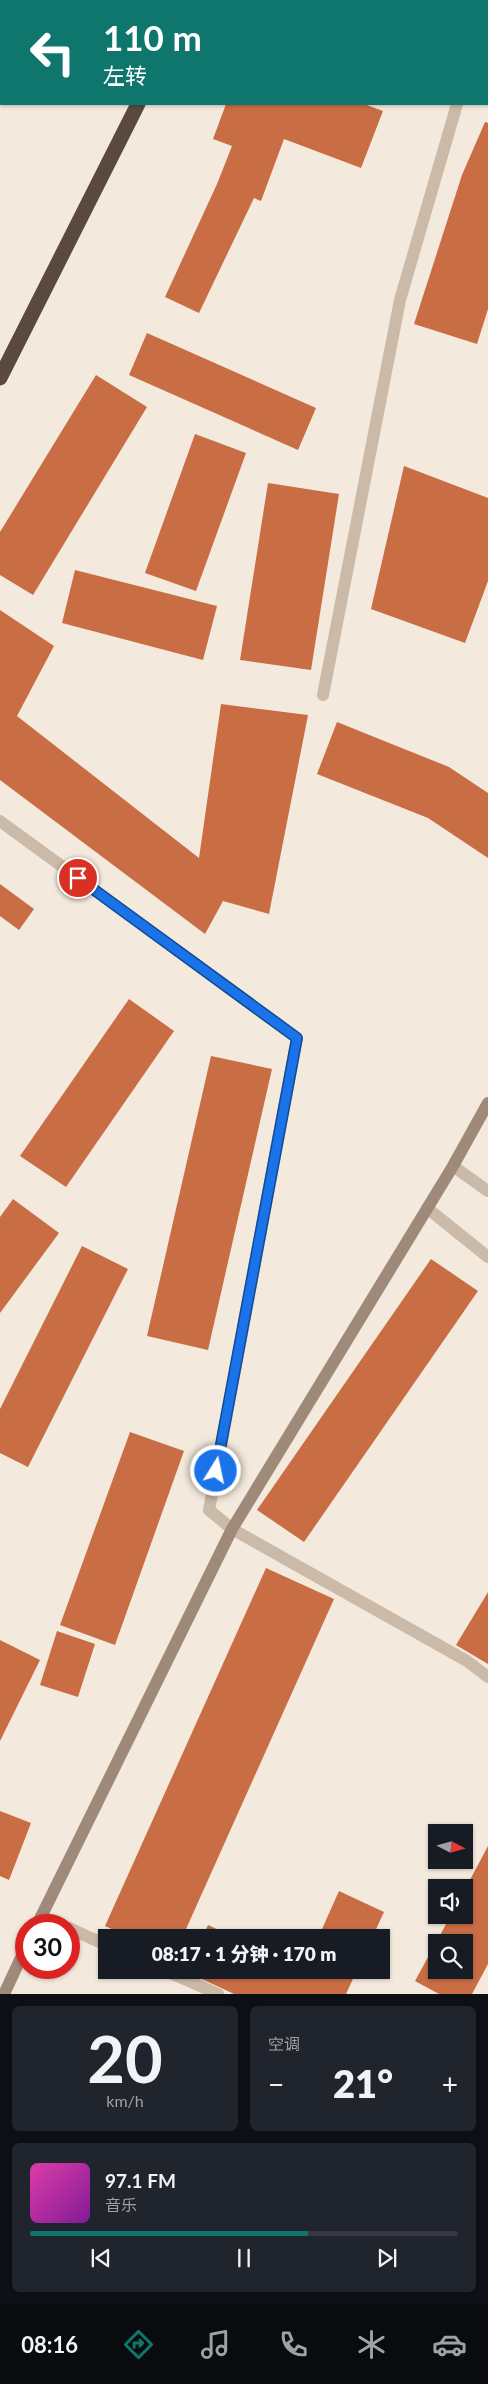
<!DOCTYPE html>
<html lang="zh">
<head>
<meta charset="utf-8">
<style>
	body { margin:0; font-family:Lato,"Noto Sans SC",sans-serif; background:#20242c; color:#f1f3f6; height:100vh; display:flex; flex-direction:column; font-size:19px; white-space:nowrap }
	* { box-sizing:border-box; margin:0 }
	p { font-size:16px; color:#9ea1a6 }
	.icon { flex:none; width:28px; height:28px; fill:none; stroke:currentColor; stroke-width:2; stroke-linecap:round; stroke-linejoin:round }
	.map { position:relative; height:1994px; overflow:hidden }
	.panel { display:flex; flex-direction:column; gap:12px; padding:12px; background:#0d0f14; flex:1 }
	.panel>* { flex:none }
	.guide { position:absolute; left:0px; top:0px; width:489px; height:105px; box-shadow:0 1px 4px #0004; background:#0f766e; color:#fff; overflow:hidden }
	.needle { width:32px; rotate:96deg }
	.fabs { position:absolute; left:428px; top:1824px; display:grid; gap:10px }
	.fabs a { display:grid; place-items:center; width:45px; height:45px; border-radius:0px; background:#171b24; box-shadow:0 1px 4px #0004; font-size:25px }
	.speed { position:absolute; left:15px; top:1914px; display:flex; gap:10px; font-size:25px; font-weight:700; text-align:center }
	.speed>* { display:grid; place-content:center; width:65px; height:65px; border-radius:50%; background:#171b24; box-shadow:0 1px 4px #0004; line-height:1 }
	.speed .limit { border:8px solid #d22; background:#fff; color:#111 }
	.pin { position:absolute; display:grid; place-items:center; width:42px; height:42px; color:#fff; margin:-21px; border:2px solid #fff; border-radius:50%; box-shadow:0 1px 5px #0007 }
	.me { position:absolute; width:55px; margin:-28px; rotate:10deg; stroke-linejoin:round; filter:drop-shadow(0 0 4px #0008) }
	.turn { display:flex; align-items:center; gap:18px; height:105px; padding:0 20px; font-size:22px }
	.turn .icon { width:65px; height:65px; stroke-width:2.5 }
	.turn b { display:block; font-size:35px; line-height:42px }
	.big { font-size:38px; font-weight:800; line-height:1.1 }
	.panel .widget { flex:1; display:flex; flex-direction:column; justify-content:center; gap:8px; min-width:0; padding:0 18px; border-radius:8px; background:#20242c }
	.panel .dial { align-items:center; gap:0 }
	.dial b { font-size:65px; line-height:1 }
	.song { display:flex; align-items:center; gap:15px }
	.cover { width:60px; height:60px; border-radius:8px; background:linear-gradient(135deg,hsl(320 70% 55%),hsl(290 70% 35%)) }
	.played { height:5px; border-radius:2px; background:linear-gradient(90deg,#0f766e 65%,#363941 65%) }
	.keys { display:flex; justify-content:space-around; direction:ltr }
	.heat { display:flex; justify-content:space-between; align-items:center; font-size:28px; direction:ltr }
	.panel .tiles { flex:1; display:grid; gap:12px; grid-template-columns:1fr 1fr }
	.widget:last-child { grid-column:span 2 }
	.trip { position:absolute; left:98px; top:1929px; width:292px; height:50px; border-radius:0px; background:#171b24; box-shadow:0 1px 4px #0004; font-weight:800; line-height:50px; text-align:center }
	.dock { display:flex; height:80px; justify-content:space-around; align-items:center; background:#090b0e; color:#9ea1a6 }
	.dock .icon { width:35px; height:35px }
	.dock .on { color:#0f766e }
	.dock b { font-size:22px; color:#f1f3f6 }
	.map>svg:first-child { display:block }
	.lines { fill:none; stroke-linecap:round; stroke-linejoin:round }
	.river { stroke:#7babb1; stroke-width:50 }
	.building { fill:#c96d44; fill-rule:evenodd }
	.lane { stroke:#ccbaa8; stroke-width:12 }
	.street { stroke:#ccbaa8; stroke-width:12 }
	.secondary { stroke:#9f8979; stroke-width:12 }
	.highway { stroke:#59493f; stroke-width:15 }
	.route-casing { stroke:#114b97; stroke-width:12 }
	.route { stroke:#1a73e8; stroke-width:9 }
</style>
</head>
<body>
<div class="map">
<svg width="488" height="1994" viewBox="0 0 488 1994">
	<rect width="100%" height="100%" fill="#f3eadd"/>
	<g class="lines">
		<!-- river -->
		<g class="river">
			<path d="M22 1V0"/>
			<path d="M0 50 1 47"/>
		</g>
	</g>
	<!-- building -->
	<g class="building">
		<path d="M226 104H364L383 111 361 168 284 139 261 201 254 198 199 313 165 297 217 184 232 146 213 139Z"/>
		<path d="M485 122 488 123V309L477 344 414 324 462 175Z"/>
		<path d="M147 333 316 408 298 450 129 375Z"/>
		<path d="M96 375 147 407 33 595 0 575V532Z"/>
		<path d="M195 434 246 453 196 591 145 573Z"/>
		<path d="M404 466 488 498V581L465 643 371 609Z"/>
		<path d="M268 483 339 494 311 670 240 660Z"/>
		<path d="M75 570 217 606 203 660 62 623Z"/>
		<path d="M0 610 54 646 17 716 199 858 221 704 308 715 269 914 223 901 205 934 0 780Z"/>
		<path d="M337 722 449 767 488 793V858L428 818 317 774Z"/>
		<path d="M0 884 34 909 19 930 0 916Z"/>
		<path d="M129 999 174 1031 66 1187 20 1156Z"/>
		<path d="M211 1056 272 1069 208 1350 147 1336Z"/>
		<path d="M13 1199 59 1233 0 1313V1217Z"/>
		<path d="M82 1246 128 1269 28 1467 0 1453V1409Z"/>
		<path d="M431 1259 478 1291 304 1542 257 1510Z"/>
		<path d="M130 1432 184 1451 115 1645 60 1625Z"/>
		<path d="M266 1568 334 1599 182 1938H132L105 1926Z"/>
		<path d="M488 1592V1664L456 1645Z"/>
		<path d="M57 1631 95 1644 78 1697 40 1685Z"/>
		<path d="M0 1640 40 1660 0 1741Z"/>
		<path d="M0 1811 31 1823 9 1880 0 1876Z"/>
		<path d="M488 1846V1964L472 1994H439L415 1981 451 1915H464V1891ZM436 1942H464V1970H436Z"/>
		<path d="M339 1891 384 1912 372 1938H318Z"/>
		<path d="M208 1925 236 1938H202Z"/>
		<path d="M187 1970H357L346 1994H234L187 1972Z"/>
	</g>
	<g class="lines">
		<!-- lane -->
		<g class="lane">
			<path d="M323 695 400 300 457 104"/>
			<path d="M453 1166 488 1191"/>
			<path d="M41 1916 62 1925"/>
			<path d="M69 1928 106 1945"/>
			<path d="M164 1970 218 1994"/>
		</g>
		<!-- street -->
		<g class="street">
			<path d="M298 0 301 1"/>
			<path d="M0 821 297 1038 209 1510 232 1529 467 1661 488 1677"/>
			<path d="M427 1208 488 1257"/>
		</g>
		<!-- secondary -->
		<g class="secondary">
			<path d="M37 1925 232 1529 453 1166 488 1103"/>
			<path d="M4 1994 26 1947"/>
		</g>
		<!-- highway -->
		<g class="highway">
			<path d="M184 1 185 0"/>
			<path d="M0 378 138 104"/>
		</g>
	</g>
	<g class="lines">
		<!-- route casing -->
		<g class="route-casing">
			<path id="route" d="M78 878 297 1038 216 1471"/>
		</g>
		<!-- route -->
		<use href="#route" class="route"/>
	</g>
</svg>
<div class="fabs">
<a><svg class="needle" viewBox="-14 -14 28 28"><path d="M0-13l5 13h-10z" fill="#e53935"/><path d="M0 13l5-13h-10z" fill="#9ea1a6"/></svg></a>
<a><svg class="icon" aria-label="sound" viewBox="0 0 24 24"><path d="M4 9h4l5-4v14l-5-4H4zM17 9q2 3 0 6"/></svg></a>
<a><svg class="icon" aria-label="search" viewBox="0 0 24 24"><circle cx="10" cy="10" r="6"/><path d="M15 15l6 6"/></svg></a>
</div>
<div class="speed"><div class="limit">30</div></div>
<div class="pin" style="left:78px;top:878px;background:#d93025"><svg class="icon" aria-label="arrive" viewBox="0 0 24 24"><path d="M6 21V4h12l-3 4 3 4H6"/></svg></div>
<svg class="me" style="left:216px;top:1471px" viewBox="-20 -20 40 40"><circle r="17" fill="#1a73e8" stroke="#fff" stroke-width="3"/><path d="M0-11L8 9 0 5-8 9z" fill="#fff"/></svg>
<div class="trip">08:17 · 1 分钟 · 170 m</div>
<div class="guide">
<div class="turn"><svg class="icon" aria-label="left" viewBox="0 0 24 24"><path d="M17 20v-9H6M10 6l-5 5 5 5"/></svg><div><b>110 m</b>左转</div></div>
</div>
</div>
<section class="panel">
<div class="tiles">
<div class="widget dial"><b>20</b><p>km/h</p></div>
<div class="widget"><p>空调</p>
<div class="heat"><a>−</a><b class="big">21°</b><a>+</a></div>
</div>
<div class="widget">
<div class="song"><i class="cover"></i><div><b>97.1 FM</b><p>音乐</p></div></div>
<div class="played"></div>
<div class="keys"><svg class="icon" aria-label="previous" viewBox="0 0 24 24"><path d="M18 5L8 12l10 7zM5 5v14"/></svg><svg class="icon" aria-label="pause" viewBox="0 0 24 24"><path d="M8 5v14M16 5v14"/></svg><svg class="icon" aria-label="next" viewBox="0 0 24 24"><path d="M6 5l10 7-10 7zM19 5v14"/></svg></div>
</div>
</div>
</section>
<nav class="dock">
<b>08:16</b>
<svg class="icon on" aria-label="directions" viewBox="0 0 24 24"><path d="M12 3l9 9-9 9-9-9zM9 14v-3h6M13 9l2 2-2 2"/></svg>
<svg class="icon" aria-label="music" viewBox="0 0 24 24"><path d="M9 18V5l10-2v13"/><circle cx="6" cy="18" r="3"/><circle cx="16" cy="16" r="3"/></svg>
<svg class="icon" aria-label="phone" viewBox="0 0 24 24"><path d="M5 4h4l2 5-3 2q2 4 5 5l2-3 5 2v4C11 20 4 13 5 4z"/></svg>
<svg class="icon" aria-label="climate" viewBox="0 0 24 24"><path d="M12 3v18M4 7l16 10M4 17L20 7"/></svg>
<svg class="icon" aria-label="car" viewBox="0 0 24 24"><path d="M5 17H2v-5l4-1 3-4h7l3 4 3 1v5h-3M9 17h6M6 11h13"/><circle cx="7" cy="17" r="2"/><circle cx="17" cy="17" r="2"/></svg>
</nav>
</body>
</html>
